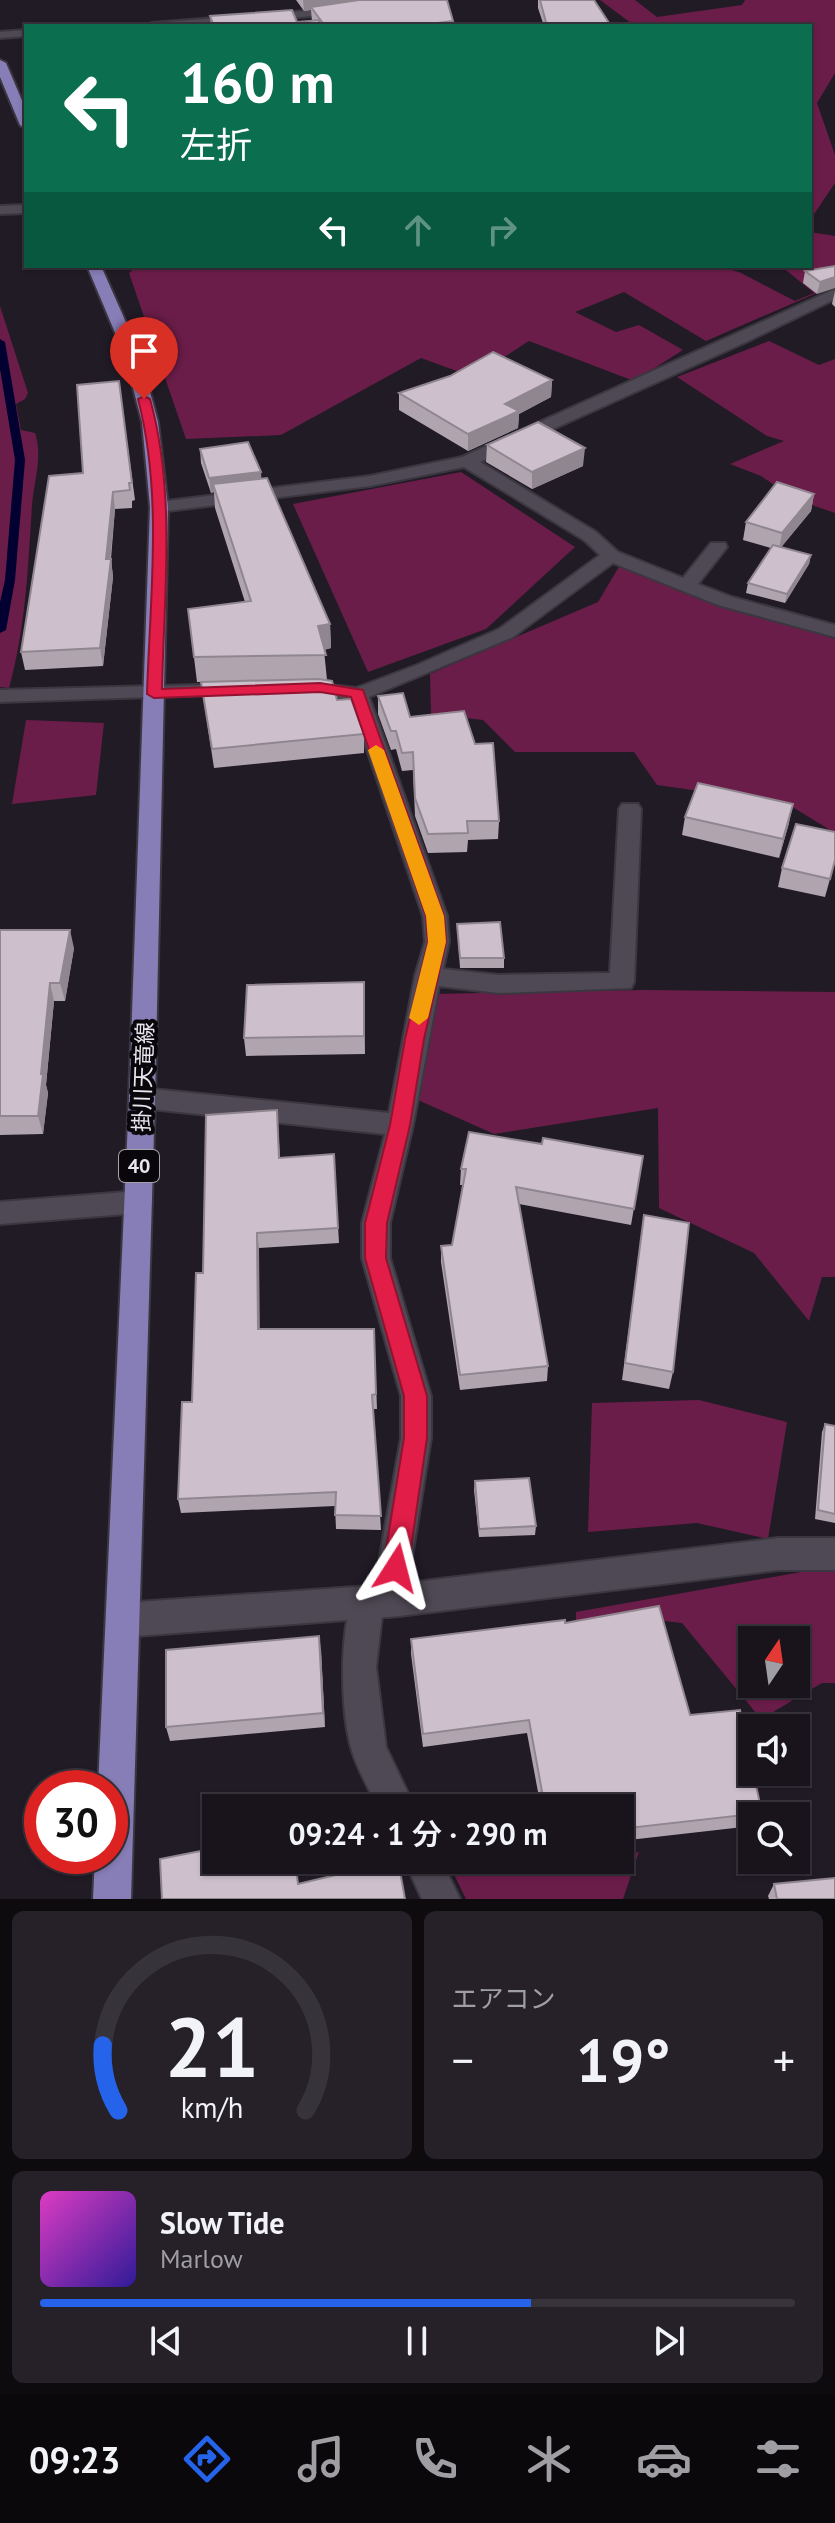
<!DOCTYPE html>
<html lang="ja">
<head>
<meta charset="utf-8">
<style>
	body { margin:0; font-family:"PT Sans","Noto Sans JP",sans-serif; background:#262129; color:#f1f3f6; height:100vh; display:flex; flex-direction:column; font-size:30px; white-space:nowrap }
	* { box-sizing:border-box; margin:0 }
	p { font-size:26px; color:#9f9ea3 }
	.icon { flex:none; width:44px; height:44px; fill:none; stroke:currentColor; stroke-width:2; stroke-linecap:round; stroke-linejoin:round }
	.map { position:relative; height:1899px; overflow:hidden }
	.details { display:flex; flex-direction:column; gap:12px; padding:12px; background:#0e0b0f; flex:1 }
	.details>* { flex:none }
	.top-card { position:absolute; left:24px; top:24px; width:788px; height:244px; border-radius:0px; box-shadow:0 2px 6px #0004,0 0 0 2px #37333b; background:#0b6e4f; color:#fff; overflow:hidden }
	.needle { width:52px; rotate:13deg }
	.fabs { position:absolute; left:738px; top:1626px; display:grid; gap:16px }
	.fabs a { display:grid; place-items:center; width:72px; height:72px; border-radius:0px; background:#19141c; box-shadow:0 2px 6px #0004,0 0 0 2px #37333b; font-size:40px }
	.speed { position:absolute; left:24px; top:1770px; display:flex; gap:16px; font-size:40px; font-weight:700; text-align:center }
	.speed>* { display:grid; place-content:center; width:104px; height:104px; border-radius:50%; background:#19141c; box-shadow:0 2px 6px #0004,0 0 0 2px #37333b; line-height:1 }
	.speed .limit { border:12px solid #d22; background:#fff; color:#111 }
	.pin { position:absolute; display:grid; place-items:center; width:68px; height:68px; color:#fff; margin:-82px -34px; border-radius:50% 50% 50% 0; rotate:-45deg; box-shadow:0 0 8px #0007 }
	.pin .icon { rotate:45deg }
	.me { position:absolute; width:88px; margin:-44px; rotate:9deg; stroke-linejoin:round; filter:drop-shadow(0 0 6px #0008) }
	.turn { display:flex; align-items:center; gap:28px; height:168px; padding:0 24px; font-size:36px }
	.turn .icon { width:104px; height:104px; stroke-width:2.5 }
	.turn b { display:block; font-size:56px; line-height:68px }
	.lanes { display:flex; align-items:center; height:76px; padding:0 24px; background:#0003; justify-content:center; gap:40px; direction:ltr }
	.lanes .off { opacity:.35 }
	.big { font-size:60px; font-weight:600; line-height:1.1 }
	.details .card { flex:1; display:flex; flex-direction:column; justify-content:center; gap:12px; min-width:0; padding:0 28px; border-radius:12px; background:#262129 }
	.details .dial { align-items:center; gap:0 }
	.dial svg { height:208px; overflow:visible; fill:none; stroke:#37333b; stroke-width:7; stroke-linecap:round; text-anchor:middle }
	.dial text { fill:#f1f3f6; stroke:none }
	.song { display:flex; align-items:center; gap:24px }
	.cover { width:96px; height:96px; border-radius:12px; background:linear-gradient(135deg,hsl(310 70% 55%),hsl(250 70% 35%)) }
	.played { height:8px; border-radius:4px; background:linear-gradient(90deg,#2563eb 65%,#37333b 65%) }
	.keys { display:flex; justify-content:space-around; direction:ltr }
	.heat { display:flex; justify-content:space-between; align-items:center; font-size:44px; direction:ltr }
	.details .tiles { flex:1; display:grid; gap:12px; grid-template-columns:1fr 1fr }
	.card:last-child { grid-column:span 2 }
	.trip { position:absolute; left:202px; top:1794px; width:432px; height:80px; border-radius:0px; background:#19141c; box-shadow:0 2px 6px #0004,0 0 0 2px #37333b; font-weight:600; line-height:80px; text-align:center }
	.tab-bar { display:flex; height:128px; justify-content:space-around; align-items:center; background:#0a080b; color:#9f9ea3 }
	.tab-bar .icon { width:56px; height:56px }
	.tab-bar .selected { color:#2563eb }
	.tab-bar b { font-size:36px; color:#f1f3f6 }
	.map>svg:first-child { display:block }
	.green { fill:#6b1d49; fill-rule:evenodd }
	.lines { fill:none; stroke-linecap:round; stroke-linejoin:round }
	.stream { fill:#020031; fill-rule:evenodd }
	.street-casing { stroke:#3b3740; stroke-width:4 }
	.secondary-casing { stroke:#3b3740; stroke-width:4 }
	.primary-casing { stroke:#3b3740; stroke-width:4 }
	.street { fill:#4f4955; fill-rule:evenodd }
	.secondary { fill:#4f4955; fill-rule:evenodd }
	.primary { fill:#877db7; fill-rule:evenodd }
	.wall { fill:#b0a5af }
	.shaded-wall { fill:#90868f }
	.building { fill:#cdc0cc; stroke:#90868f; stroke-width:2 }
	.route { fill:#e11d48; stroke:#92132f; stroke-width:2 }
	.slow { fill:#f59e0b }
	.labels { text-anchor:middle; stroke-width:8; stroke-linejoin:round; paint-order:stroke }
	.shield { fill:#09070b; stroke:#a6a3aa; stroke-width:2 }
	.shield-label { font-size:20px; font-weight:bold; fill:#eae6ee }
	.street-label { font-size:22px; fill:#eae6ee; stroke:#09070b }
</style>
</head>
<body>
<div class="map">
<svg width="835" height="1899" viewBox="0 0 835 1899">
	<rect width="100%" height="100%" fill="#211b26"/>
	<!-- green -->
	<g class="green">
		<path d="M600 0H635L657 17 742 5 745 0H835V73L817 103 835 155V183L812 217 810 219V26H635Z"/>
		<path d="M810 232 835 236V285L706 341 624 292 575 312 616 332 639 325 683 350 634 381 529 341 473 377 421 358 281 435 186 439 129 273 138 266H716L739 272 795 301 814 293 781 266H810Z"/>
		<path d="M0 306 28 393 25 399 16 404 21 430 35 433C43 456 34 481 32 505 28 567 26 627 9 688L0 687Z"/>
		<path d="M769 341 819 365 835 359V513L795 499 761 476 730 464 784 441 767 436 677 377Z"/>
		<path d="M461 472 575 547 486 629 368 672 293 504Z"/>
		<path d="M620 565 725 605 835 639V833L786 803 657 785 634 752H515L483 720 431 714 430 674 598 602Z"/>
		<path d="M26 720 104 723 96 795 12 804Z"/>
		<path d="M643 990 835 992V1277H822L809 1321 754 1253 659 1208 658 1108 494 1134 418 1100 433 994Z"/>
		<path d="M699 1400 787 1422 768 1539 697 1523 588 1532 592 1403Z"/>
		<path d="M835 1566V1683H822L761 1719 682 1623 655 1620 576 1628V1612ZM752 1640H796V1684H752Z"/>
		<path d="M639 1852 623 1899H466L447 1860H535L537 1866 580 1860H620V1855Z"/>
	</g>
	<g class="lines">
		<!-- stream -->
		<path class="stream" d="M0 339 5 342 25 460 15 580 6 630 0 633V602L5 580 15 460 0 369Z"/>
		<!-- street casing -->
		<g class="street-casing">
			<g id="street">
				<path d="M344 8 348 9V13L195 26H146L152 23Z"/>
				<path d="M26 30V36L0 38V32Z"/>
				<path d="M26 205V213L0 214V206Z"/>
				<path d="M835 289V299L746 342 480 462 596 532 618 552 683 578 711 543H725L727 547 698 584 732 597 835 625V637L718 605 613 563 513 637 369 697 447 916 449 942 443 969 499 975 610 973 619 809 622 804H638L641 809 634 982 631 988 499 993 439 986 413 1125 390 1223V1258L431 1396V1438L405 1601 400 1613 388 1617 382 1615 376 1667 386 1747 415 1808H378C370 1790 358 1771 352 1751 340 1711 339 1630 355 1591L367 1587 374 1589 401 1438V1396L362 1258V1223L385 1134 142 1108 133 1105 129 1098 133 1091 142 1088 389 1113 415 976 425 942 423 916 350 699 304 694 294 688 304 682 356 688 417 665 499 629 600 555 584 540 464 467 370 486 159 512 150 507 159 502 370 476 462 457Z"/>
				<path d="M235 684 242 686 245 690 242 694 0 702V690Z"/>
				<path d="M138 1191 148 1194 152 1202 148 1210 138 1213 0 1224V1202Z"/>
				<path d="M404 1860H441L460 1899H422Z"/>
			</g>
		</g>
		<!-- secondary casing -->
		<g class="secondary-casing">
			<path id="secondary" d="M778 1538H835V1570H778L399 1616 123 1637 111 1632 106 1620 111 1608 123 1603 399 1584Z"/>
		</g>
		<!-- primary casing -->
		<g class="primary-casing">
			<g id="primary">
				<path d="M0 60 6 63 26 110V129L20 125 0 77Z"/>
				<path d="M87 266H101L140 354 158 422 168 507 155 1098 131 1899H93L95 1856H110V1788H98L129 1098 150 507 142 422 124 354Z"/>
			</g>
		</g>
		<!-- street -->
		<use href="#street" class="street"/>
		<!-- secondary -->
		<use href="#secondary" class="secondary"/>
		<!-- primary -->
		<use href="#primary" class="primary"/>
	</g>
	<!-- wall -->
	<g class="wall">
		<path d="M296 0H447L453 26H211L210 16 297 22 312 21 311 10 304 11Z"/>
		<path d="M538 0H594L611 26H544L538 8Z"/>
		<path d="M835 266 817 294 803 283 805 271Z"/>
		<path d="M835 291V307L832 304Z"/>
		<path d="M552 380 551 397 519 414 518 428 468 451 399 410V393Z"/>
		<path d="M119 381 135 500 132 501V508L115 509 111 559 113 577 103 666 25 670 21 652Z"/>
		<path d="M487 445 583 466 532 489 486 462Z"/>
		<path d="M200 449 261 472V478L330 624 331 648 324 650 327 680 337 700 364 734V753L214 768 201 682H197L188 609 245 602 215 508 214 492 211 493 201 463Z"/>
		<path d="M814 494 811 511 781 547 811 555 809 564 785 603 746 593 748 583 771 548 743 540 746 522Z"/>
		<path d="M378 696 410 717 499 821 498 839 468 840 467 852 428 853 415 816 413 770 402 771 396 749 391 750 378 714Z"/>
		<path d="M685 817 789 823 779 858 682 835Z"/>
		<path d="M835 861 825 897 778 887 782 868Z"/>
		<path d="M457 924 504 958V968H460Z"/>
		<path d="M0 930 74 948 65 1001H54L46 1085 48 1093 43 1134 0 1135Z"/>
		<path d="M364 982 365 1054 246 1056 244 1038Z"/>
		<path d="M278 1126 280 1158 334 1154 339 1243 259 1248V1329H374L377 1409H373L381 1530 336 1529 335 1506 181 1513 178 1499 192 1402 203 1273Z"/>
		<path d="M542 1144 643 1156 631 1225 519 1204 548 1366 547 1381 460 1390 441 1262V1246L452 1245 463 1185H460L461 1169Z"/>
		<path d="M644 1215 673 1372 669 1389 622 1380Z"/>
		<path d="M825 1424 835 1426V1523L815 1519 822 1432Z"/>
		<path d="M475 1481 536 1526 535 1535 479 1537 474 1490Z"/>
		<path d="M565 1623 690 1715 762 1813 761 1816H752V1826L620 1841V1808H541L527 1733 423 1747 411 1654V1639Z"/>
		<path d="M321 1650 325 1727 170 1741 166 1727Z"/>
		<path d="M774 1884 835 1899H769L768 1896Z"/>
	</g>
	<!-- shaded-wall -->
	<g class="shaded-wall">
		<path d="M303 0H384L311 7V10L304 11Z"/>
		<path d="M453 21V26H415Z"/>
		<path d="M835 277V288L817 294 820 282Z"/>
		<path d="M552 380 551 397 519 414 518 428 468 451V434L505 404Z"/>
		<path d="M585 448 583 466 532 489V472Z"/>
		<path d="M261 472 262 486 213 484 214 492 211 493 209 478Z"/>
		<path d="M113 492 115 509 110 562 111 559 113 577 103 666 100 648 106 559Z"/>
		<path d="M814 494 811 511 779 550 782 533Z"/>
		<path d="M811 555 809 564 785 603 787 594Z"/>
		<path d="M330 624 331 648 319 651 318 626Z"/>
		<path d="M793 804 789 823 779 858 783 839Z"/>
		<path d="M70 930 74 948 65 1001 60 983Z"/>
		<path d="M50 983 54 1001 46 1085 48 1093 43 1134 38 1116 41 1074Z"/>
		<path d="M257 1233 259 1248 260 1344 258 1329Z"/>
		<path d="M319 1636 321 1650 325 1727 323 1713Z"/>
	</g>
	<!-- building -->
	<g class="building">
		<path d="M359 0H447L453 21 415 26H325L311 7Z"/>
		<path d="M540 0H594L611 26H547Z"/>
		<path d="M292 10 297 22 319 20V26H214L210 16Z"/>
		<path d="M835 266V277L820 282 805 271Z"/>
		<path d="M493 352 552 380 505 404 519 411 468 434 399 393 450 376Z"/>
		<path d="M119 381 132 483H129L130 490 113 492 106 559H111L100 648 21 652 49 476 83 473 77 385Z"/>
		<path d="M538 422 585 448 532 472 487 445Z"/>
		<path d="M248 442 261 472 209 478 200 449Z"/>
		<path d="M267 478 330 624 318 626 326 655 194 657 188 609 251 601 213 484Z"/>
		<path d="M777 482 814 494 782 533 746 522Z"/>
		<path d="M773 545 811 555 787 594 748 583Z"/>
		<path d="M319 679 332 681 337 700 351 699 364 734 212 749 201 682Z"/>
		<path d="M403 693 410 717 464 711 475 744 493 743 499 821H467L468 833 428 834 415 798 413 752 402 753 396 731H391L378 696Z"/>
		<path d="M698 783 793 804 783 839 685 817Z"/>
		<path d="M796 824 835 832V860L830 879 782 868Z"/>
		<path d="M500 922 504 958H460L457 924Z"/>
		<path d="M0 930H70L60 983H50L41 1074H43L38 1116H0Z"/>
		<path d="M364 982V1036L244 1038 247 985Z"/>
		<path d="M277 1110 279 1158 334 1154 338 1228 257 1233 258 1329H374L376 1394 372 1395 381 1516 335 1515 336 1492 178 1499 182 1402H192L196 1273H203L206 1115Z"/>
		<path d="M469 1132 542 1144 543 1138 643 1156 634 1209 516 1187 548 1366 460 1375 441 1246 452 1245 466 1169H461Z"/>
		<path d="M644 1215 689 1223 673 1372 625 1363Z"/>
		<path d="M825 1424 835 1426V1514L818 1510Z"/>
		<path d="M529 1478 536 1526 479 1529 475 1481Z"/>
		<path d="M659 1606 690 1715 740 1710 752 1765V1772H753L762 1813 620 1829V1808H545L529 1720 423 1734 411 1639 565 1620V1623Z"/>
		<path d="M319 1636 323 1713 166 1727V1650Z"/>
		<path d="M216 1848V1860H295L298 1884 398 1860 405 1899H162L160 1859Z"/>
		<path d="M835 1878V1899H777L774 1884Z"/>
	</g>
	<!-- route -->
	<path class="route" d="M144 396 150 399C176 492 164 594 162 689L320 683 363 690 444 916 446 942 424 1039 410 1125 387 1223 386 1258 427 1396V1438L408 1568 404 1576 396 1580 387 1576 383 1568 404 1438V1396L365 1258V1223L390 1125 405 1039 428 942 426 916 351 697 320 692 154 698 147 694C150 597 163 494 138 399Z"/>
	<!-- slow -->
	<path class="slow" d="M376 745 384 750 444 916 446 942 428 1018 419 1025 409 1018 428 942 426 916 368 750Z"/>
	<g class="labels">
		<!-- shield labels -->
		<rect class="shield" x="119" y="1150" width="40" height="32" rx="6"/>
		<g class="shield-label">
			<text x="139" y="1173">40</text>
		</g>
		<!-- street labels -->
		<g class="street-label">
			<text transform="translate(143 1077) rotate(-88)" y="8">掛川天竜線</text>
		</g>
	</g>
</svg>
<div class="fabs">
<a><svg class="needle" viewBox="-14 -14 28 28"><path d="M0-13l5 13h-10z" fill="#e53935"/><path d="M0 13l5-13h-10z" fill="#9f9ea3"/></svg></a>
<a><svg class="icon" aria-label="sound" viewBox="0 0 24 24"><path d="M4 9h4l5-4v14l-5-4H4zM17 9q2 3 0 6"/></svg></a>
<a><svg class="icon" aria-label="search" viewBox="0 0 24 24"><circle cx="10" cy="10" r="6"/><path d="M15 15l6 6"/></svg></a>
</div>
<div class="speed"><div class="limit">30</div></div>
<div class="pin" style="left:144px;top:399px;background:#d93025"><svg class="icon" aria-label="arrive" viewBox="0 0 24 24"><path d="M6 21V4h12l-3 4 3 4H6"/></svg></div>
<svg class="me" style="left:396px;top:1568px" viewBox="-20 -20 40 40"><path d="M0-17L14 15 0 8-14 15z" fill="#e11d48" stroke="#fff" stroke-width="4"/></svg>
<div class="trip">09:24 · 1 分 · 290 m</div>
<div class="top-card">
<div class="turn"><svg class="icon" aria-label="left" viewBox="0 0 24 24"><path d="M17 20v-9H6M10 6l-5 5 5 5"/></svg><div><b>160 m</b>左折</div></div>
<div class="lanes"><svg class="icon" aria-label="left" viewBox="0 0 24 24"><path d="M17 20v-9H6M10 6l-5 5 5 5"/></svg><svg class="icon off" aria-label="ahead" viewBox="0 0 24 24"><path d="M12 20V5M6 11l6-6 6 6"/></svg><svg class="icon off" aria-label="right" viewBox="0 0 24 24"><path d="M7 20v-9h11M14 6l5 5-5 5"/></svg></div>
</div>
</div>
<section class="details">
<div class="tiles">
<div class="card dial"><svg viewBox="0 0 100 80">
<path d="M14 69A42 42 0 1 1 86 69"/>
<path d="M14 69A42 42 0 0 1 8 44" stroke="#2563eb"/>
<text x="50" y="56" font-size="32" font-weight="700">21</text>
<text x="50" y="72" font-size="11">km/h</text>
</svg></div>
<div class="card"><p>エアコン</p>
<div class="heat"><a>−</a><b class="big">19°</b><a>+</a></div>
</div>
<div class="card">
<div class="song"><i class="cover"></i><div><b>Slow Tide</b><p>Marlow</p></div></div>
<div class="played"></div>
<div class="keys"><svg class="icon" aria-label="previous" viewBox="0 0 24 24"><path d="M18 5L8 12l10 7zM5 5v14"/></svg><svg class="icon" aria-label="pause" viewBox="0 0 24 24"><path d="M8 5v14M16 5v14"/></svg><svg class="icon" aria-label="next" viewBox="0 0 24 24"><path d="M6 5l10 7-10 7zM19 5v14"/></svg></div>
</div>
</div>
</section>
<nav class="tab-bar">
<b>09:23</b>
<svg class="icon selected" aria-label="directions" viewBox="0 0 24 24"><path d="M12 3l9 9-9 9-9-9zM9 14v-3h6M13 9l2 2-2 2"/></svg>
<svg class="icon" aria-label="music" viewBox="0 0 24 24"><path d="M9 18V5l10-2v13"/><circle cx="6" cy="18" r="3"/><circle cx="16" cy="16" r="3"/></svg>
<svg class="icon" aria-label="phone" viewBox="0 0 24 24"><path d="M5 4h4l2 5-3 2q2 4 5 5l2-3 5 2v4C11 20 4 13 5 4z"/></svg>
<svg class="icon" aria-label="climate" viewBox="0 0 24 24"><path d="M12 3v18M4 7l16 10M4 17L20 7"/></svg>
<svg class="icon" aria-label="car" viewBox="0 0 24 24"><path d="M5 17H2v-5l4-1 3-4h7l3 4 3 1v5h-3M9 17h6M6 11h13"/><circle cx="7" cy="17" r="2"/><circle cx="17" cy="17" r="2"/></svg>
<svg class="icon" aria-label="filters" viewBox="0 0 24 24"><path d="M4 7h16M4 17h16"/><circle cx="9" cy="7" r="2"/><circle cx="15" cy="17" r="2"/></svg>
</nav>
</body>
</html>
